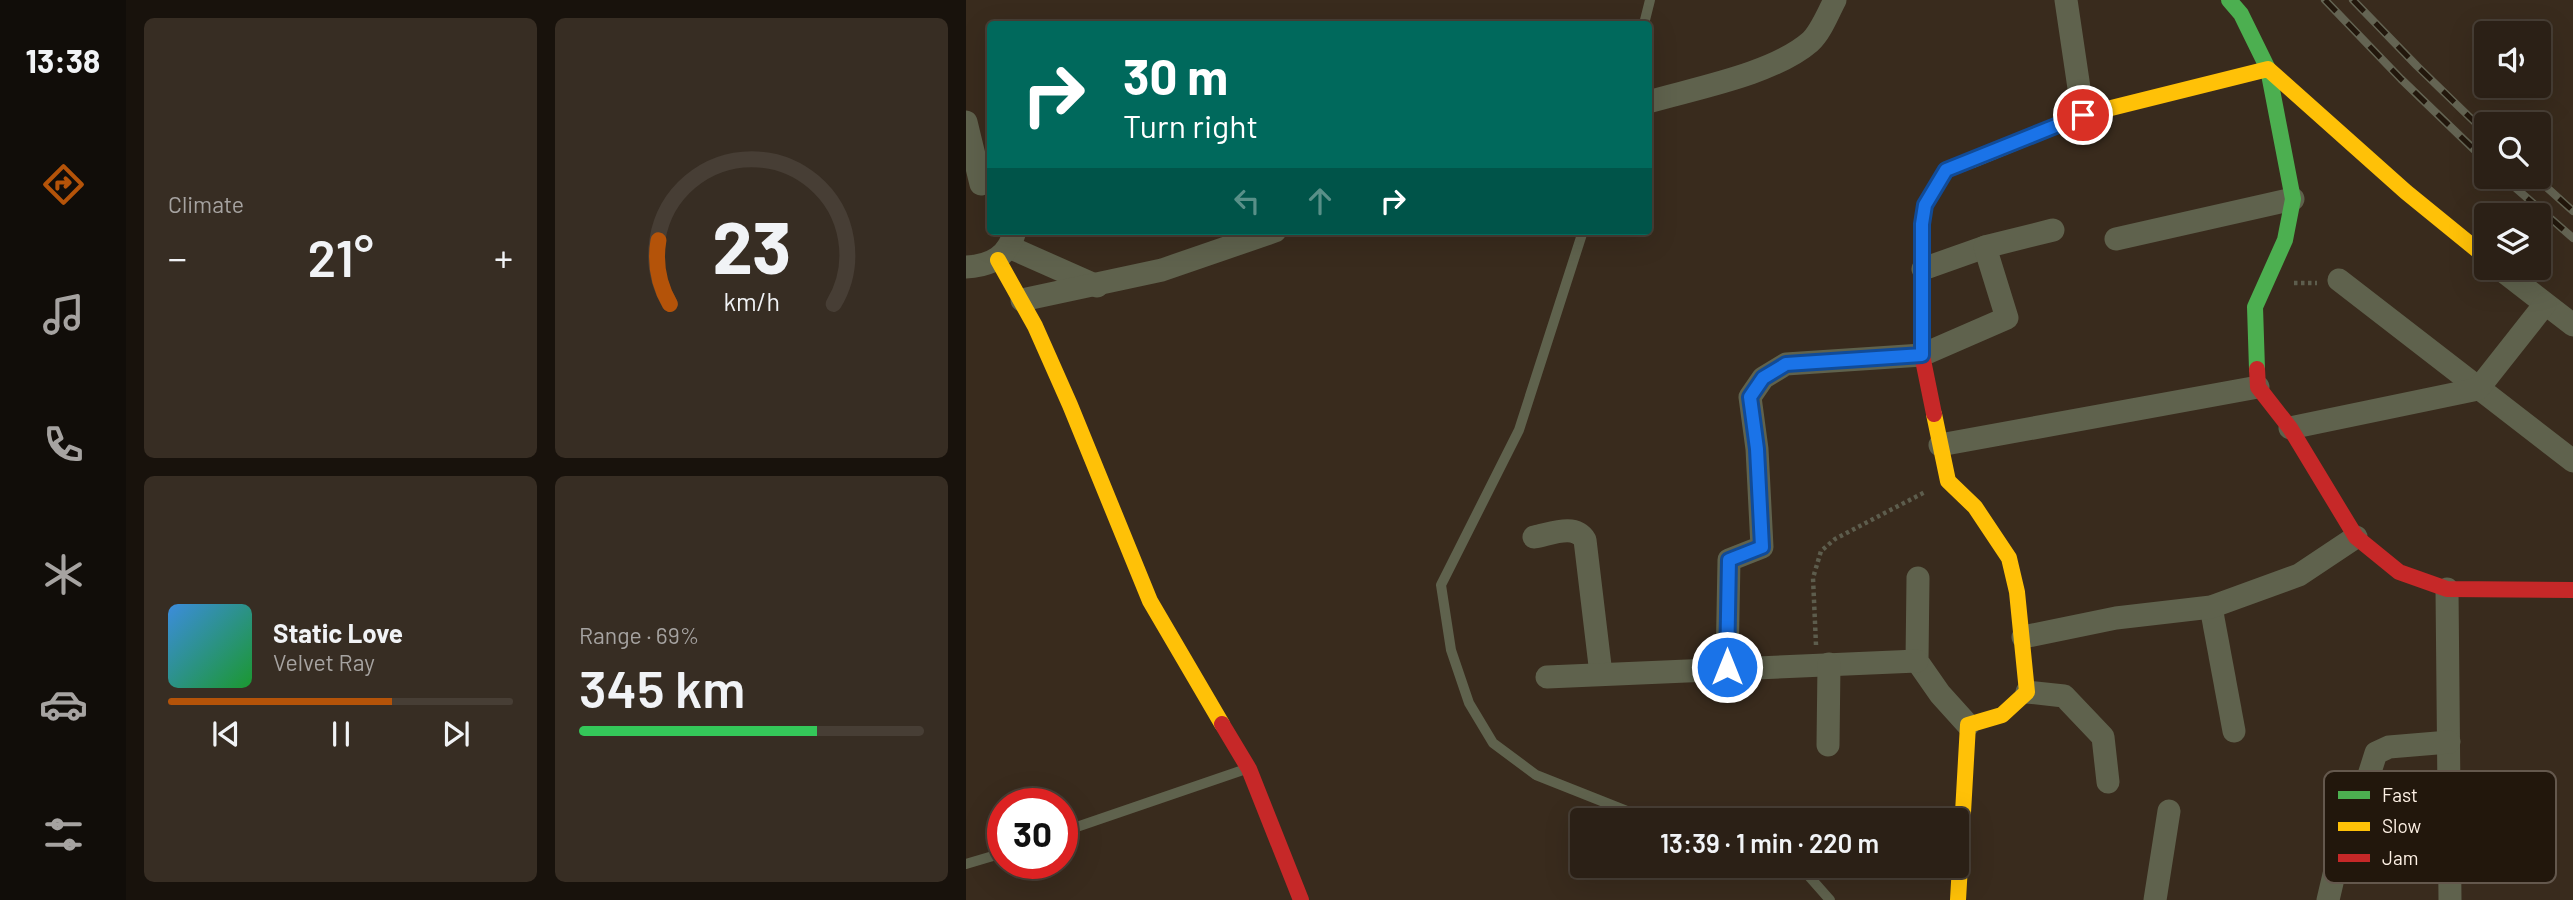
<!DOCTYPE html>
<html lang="en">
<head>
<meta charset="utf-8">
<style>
	body { margin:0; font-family:Barlow,sans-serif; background:#372d23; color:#f1f3f6; height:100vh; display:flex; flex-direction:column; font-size:26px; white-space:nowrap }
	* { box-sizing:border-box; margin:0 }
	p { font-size:23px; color:#a6a3a1 }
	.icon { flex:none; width:38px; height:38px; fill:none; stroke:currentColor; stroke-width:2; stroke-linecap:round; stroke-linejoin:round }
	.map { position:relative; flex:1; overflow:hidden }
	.sheet { display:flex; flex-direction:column; gap:18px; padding:18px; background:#18120c; width:840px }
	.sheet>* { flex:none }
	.guide { position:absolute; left:21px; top:21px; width:665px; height:214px; border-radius:7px; box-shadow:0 7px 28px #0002,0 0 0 2px #473e35; background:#00695c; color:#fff; overflow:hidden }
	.fabs { position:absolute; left:1508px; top:21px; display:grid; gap:14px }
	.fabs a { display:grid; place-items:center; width:77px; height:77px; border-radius:7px; background:#2b2016; box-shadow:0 7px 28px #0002,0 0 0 2px #473e35; font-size:35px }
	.speed { position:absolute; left:21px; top:788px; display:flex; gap:14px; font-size:35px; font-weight:700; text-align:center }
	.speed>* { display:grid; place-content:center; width:91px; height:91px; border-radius:50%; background:#2b2016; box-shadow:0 7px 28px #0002,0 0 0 2px #473e35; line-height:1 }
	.speed .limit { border:10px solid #d22; background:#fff; color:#111 }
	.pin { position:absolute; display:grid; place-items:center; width:60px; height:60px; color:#fff; margin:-30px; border:4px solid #fff; border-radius:50%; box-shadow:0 2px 7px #0007 }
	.me { position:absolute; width:77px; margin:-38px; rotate:0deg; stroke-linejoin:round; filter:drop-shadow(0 0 5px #0008) }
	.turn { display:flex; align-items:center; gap:24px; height:147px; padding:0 21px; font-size:32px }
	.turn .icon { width:91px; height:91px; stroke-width:2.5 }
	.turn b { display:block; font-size:49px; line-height:60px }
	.lanes { display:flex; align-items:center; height:66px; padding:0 21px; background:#0003; justify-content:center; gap:35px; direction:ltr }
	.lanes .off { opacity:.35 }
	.big { font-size:52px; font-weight:600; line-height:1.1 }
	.sheet .tile { flex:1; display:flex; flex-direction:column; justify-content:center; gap:10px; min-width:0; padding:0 24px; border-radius:10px; background:#372d23 }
	.sheet .dial { align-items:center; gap:0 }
	.dial svg { height:182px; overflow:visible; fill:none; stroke:#473e35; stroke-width:7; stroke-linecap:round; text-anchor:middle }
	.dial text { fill:#f1f3f6; stroke:none }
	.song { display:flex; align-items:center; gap:21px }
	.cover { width:84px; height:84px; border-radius:10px; background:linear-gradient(135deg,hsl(210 70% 55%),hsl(130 70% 35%)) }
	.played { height:7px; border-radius:4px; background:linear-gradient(90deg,#b45309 65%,#473e35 65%) }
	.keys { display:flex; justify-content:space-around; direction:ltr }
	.heat { display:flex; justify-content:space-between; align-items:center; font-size:38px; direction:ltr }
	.charge { height:10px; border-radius:5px; background:linear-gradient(90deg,#34c759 69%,#473e35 0) }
	.sheet .tiles { flex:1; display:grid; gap:18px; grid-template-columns:repeat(2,1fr) }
	.trip { position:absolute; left:604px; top:808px; width:399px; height:70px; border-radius:7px; background:#2b2016; box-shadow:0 7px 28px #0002,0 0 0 2px #473e35; font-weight:600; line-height:70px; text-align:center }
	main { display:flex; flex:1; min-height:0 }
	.tabs { display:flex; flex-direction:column; width:126px; justify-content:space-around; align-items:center; background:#110d09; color:#a6a3a1 }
	.tabs .icon { width:49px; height:49px }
	.tabs .on { color:#b45309 }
	.tabs b { font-size:32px; color:#f1f3f6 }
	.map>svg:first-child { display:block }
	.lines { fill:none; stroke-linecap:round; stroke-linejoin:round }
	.path { stroke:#5d5d4d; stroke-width:4.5; stroke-dasharray:3.5 3.5; stroke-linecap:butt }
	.lane { stroke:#5f624d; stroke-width:10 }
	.street { stroke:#5f624d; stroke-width:23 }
	.fast { stroke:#4caf50; stroke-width:16 }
	.slow { stroke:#ffc107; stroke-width:16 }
	.jam { stroke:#c62828; stroke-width:16 }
	.rail-casing { stroke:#646453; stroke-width:8 }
	.rail { stroke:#22170c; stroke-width:5; stroke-dasharray:16; stroke-linecap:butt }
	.route-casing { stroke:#114b97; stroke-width:18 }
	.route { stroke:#1a73e8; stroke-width:12 }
	.key { fill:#22170c; stroke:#64584d; stroke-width:2 }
	.key-label { font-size:19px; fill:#fef1e5 }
</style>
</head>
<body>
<main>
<nav class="tabs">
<b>13:38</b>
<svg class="icon on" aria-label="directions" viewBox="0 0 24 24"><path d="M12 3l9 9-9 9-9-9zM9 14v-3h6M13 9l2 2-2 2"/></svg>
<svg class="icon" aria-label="music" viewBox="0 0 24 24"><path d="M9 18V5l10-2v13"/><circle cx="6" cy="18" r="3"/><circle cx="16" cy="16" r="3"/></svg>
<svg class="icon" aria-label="phone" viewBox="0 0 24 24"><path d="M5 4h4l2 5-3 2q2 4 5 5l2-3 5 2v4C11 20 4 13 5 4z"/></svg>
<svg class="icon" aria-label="climate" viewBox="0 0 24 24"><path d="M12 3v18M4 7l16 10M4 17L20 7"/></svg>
<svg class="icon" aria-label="car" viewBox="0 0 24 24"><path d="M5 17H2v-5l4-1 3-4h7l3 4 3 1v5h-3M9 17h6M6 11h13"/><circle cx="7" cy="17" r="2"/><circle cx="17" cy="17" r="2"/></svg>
<svg class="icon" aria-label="filters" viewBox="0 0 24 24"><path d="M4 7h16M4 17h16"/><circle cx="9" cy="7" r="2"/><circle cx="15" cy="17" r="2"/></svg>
</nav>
<section class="sheet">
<div class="tiles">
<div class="tile"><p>Climate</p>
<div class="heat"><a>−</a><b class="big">21°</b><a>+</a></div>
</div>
<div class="tile dial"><svg viewBox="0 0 100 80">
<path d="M14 69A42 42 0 1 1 86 69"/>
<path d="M14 69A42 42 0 0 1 9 41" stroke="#b45309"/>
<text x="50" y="56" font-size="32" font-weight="700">23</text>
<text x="50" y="72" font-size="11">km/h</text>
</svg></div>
<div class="tile">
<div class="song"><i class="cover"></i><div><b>Static Love</b><p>Velvet Ray</p></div></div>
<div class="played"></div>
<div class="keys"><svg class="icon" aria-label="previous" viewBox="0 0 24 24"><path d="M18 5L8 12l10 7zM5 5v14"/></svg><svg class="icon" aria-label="pause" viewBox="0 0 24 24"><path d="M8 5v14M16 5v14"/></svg><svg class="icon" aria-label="next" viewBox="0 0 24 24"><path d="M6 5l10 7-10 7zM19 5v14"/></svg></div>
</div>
<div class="tile"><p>Range · 69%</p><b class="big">345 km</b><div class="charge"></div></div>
</div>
</section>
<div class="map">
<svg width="1607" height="900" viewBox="0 0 1607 900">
	<rect width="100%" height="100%" fill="#392b1d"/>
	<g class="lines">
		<!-- path -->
		<g class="path">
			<path d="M1328 283H1351"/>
			<path d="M850 645 847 578 855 551 869 539 959 492"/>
		</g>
		<!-- lane -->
		<g class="lane">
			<path d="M678 24 684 0"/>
			<path d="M617 231 553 430 475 585 485 650 503 703 527 743 570 775 686 821"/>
			<path d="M96 832 280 769"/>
			<path d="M0 864 37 853"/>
			<path d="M819 866 841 874 864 900"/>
		</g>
		<!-- street -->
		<g class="street">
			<path d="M1100 0 1117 115"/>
			<path d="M682 102C730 88 807 74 844 42 855 32 862 13 869 0"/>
			<path d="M0 122 15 184"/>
			<path d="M1150 239 1327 199"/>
			<path d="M43 247 131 286"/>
			<path d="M0 267C26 266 42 256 49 231"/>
			<path d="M1533 268 1607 325"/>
			<path d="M957 269 1019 247"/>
			<path d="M1373 280 1607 461"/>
			<path d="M56 300 196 270 309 231"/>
			<path d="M1324 428 1512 389 1579 304"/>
			<path d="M974 445 1292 387"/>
			<path d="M568 537C585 534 609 523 619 540L635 674"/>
			<path d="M952 578 951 661 974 694 1002 725"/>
			<path d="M1481 589 1484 900"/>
			<path d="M1245 607 1268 731"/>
			<path d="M1057 637 1150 618 1245 607 1333 575 1390 537"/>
			<path d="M761 667 763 560 796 547 791 449 784 397 797 378 820 364 956 355 1041 318 1019 247 1087 230"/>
			<path d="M581 677 951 661"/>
			<path d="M1061 692 1098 696 1137 737 1142 782"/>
			<path d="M862 745 863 664"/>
			<path d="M1189 900 1203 811"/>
			<path d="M1362 900 1373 853 1389 819 1410 753 1423 747 1483 742"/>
		</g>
		<!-- fast -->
		<path class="fast" d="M1263 0 1275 14 1302 69 1327 199 1319 240 1289 307 1291 369"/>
		<!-- slow -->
		<g class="slow">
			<path d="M1006 160 1117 115 1302 69 1440 192 1521 258"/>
			<path d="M32 260 69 326 104 405 184 601 256 724"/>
			<path d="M968 414 982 481 1009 507 1043 558 1051 592 1061 692 1036 715 1002 725 992 900"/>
		</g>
		<!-- jam -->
		<g class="jam">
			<path d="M1291 369 1292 387 1324 428 1390 537 1433 572 1481 589 1607 590"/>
			<path d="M968 414 956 355V224L959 205 980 170 1006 160"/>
			<path d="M256 724 283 769 335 900"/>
		</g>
		<!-- rail casing -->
		<g class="rail-casing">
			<g id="rail">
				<path d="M1359 0 1435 79 1521 162"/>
				<path d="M1387 0 1451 66 1521 134"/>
				<path d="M1537 177 1607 238"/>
				<path d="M1569 177 1607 211"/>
			</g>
		</g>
		<!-- rail -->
		<use href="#rail" class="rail"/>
	</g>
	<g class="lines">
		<!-- route casing -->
		<g class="route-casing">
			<path id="route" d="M761 667 763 560 796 547 791 449 784 397 797 378 820 364 956 355V224L959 205 980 170 1117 115"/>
		</g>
		<!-- route -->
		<use href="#route" class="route"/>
	</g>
	<!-- legend -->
	<rect x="1358" y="771" width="232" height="112" rx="10" class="key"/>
	<rect x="1372" y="791" width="32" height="8" fill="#4caf50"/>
	<rect x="1372" y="822" width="32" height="9" fill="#ffc107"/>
	<rect x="1372" y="854" width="32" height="8" fill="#c62828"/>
	<g class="key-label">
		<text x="1416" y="802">Fast</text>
		<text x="1416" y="833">Slow</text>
		<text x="1416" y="865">Jam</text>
	</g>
</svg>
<div class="fabs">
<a><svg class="icon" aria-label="sound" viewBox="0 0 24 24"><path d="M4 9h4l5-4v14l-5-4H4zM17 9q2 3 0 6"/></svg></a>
<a><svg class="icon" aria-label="search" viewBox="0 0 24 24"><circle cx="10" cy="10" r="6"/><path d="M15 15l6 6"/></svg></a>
<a><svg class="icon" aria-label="layers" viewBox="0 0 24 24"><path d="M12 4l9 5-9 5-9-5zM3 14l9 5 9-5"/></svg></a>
</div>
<div class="speed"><div class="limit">30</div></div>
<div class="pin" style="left:1117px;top:115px;background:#d93025"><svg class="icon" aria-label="arrive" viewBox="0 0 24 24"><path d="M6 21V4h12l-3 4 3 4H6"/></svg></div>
<svg class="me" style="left:761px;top:667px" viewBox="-20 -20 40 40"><circle r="17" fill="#1a73e8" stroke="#fff" stroke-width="3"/><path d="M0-11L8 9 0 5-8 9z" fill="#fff"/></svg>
<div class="trip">13:39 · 1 min · 220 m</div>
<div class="guide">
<div class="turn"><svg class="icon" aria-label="right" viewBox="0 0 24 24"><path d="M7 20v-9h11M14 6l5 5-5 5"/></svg><div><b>30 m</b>Turn right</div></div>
<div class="lanes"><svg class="icon off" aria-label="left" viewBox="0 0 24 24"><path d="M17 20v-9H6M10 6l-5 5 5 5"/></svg><svg class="icon off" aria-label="ahead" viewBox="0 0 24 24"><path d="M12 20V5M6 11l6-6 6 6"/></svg><svg class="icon" aria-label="right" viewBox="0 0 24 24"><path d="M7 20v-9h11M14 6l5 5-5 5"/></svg></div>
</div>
</div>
</main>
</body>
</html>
